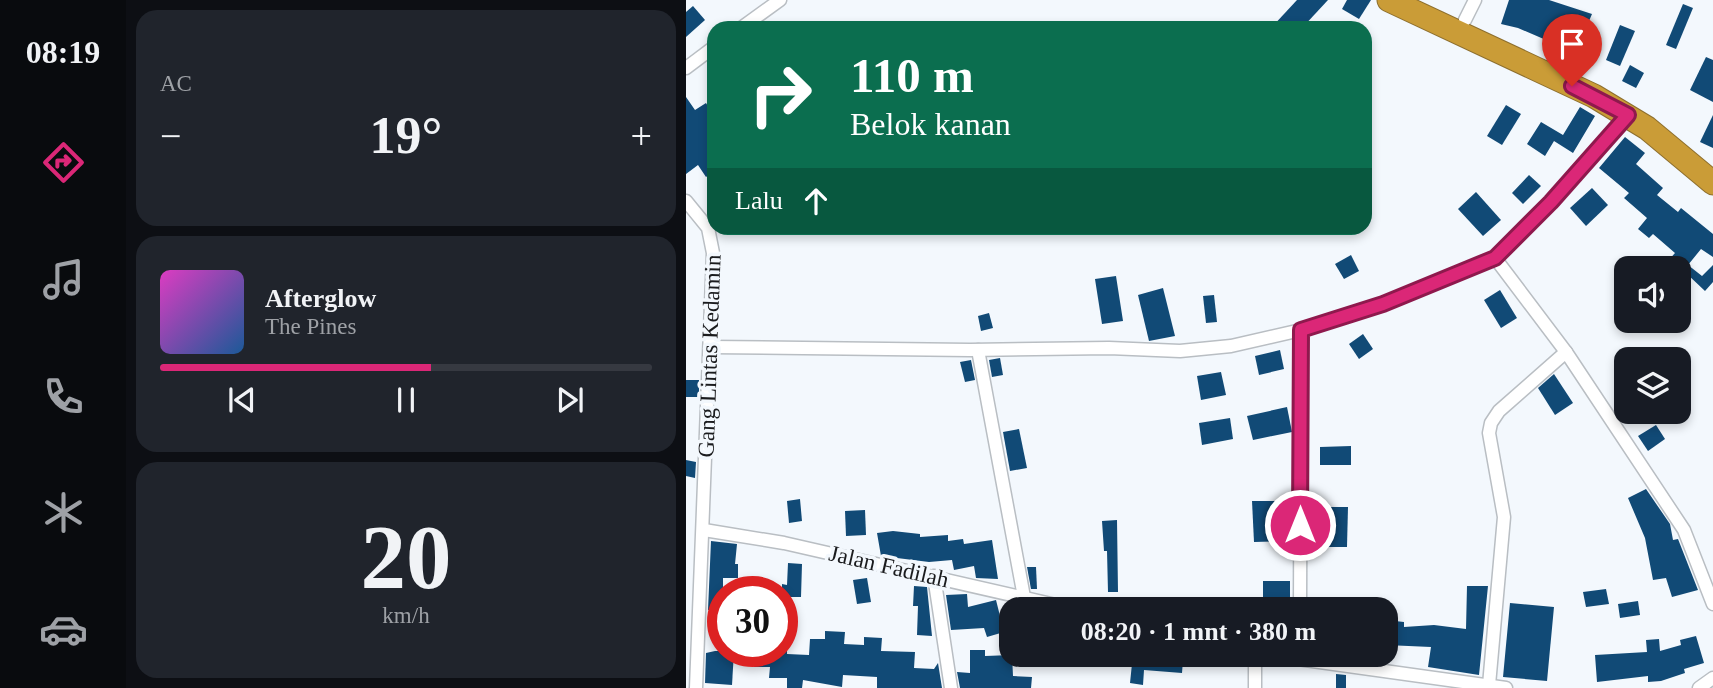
<!DOCTYPE html>
<html lang="id">
<head>
<meta charset="utf-8">
<style>
	body { margin:0; font-family:"Times New Roman",serif; background:#20242c; color:#f1f3f6; height:100vh; display:flex; flex-direction:column; font-size:26px; white-space:nowrap }
	* { box-sizing:border-box; margin:0 }
	p { font-size:23px; color:#9ea1a6 }
	.icon { flex:none; width:38px; height:38px; fill:none; stroke:currentColor; stroke-width:2; stroke-linecap:round; stroke-linejoin:round }
	.map { position:relative; flex:1; overflow:hidden }
	.drawer { display:flex; flex-direction:column; gap:10px; padding:10px; background:#0d0f14; width:560px }
	.drawer>* { flex:none }
	.banner { position:absolute; left:21px; top:21px; width:665px; height:214px; border-radius:21px; box-shadow:0 4px 10px #0003; background:#0b6e4f; color:#fff; overflow:hidden }
	.controls { position:absolute; left:928px; top:256px; display:grid; gap:14px }
	.controls a { display:grid; place-items:center; width:77px; height:77px; border-radius:14px; background:#171b24; box-shadow:0 4px 10px #0003; font-size:35px }
	.speed { position:absolute; left:21px; top:576px; display:flex; gap:14px; font-size:35px; font-weight:700; text-align:center }
	.speed>* { display:grid; place-content:center; width:91px; height:91px; border-radius:50%; background:#171b24; box-shadow:0 4px 10px #0003; line-height:1 }
	.speed .limit { border:10px solid #d22; background:#fff; color:#111 }
	.pin { position:absolute; display:grid; place-items:center; width:60px; height:60px; color:#fff; margin:-72px -30px; border-radius:50% 50% 50% 0; rotate:-45deg; box-shadow:0 0 7px #0007 }
	.pin .icon { rotate:45deg }
	.me { position:absolute; width:77px; margin:-38px; rotate:0deg; stroke-linejoin:round; filter:drop-shadow(0 0 5px #0008) }
	.turn { display:flex; align-items:center; gap:24px; height:147px; padding:0 28px; font-size:32px }
	.turn .icon { width:91px; height:91px; stroke-width:2.5 }
	.turn b { display:block; font-size:49px; line-height:60px }
	.then { display:flex; align-items:center; height:66px; padding:0 28px; background:#0003; gap:14px; font-size:26px }
	.big { font-size:52px; font-weight:700; line-height:1.1 }
	.drawer .card { flex:1; display:flex; flex-direction:column; justify-content:center; gap:10px; min-width:0; padding:0 24px; border-radius:21px; background:#20242c }
	.drawer .dial { align-items:center; gap:0 }
	.dial b { font-size:91px; line-height:1 }
	.song { display:flex; align-items:center; gap:21px }
	.cover { width:84px; height:84px; border-radius:10px; background:linear-gradient(135deg,hsl(310 70% 55%),hsl(210 70% 35%)) }
	.played { height:7px; border-radius:4px; background:linear-gradient(90deg,#db2777 55%,#363941 55%) }
	.keys { display:flex; justify-content:space-around; direction:ltr }
	.heat { display:flex; justify-content:space-between; align-items:center; font-size:38px; direction:ltr }
	.trip { position:absolute; left:313px; top:597px; width:399px; height:70px; border-radius:21px; background:#171b24; box-shadow:0 4px 10px #0003; font-weight:700; line-height:70px; text-align:center }
	main { display:flex; flex:1; min-height:0 }
	.tab-bar { display:flex; flex-direction:column; width:126px; justify-content:space-around; align-items:center; background:#090b0e; color:#9ea1a6 }
	.tab-bar .icon { width:49px; height:49px }
	.tab-bar .active { color:#db2777 }
	.tab-bar b { font-size:32px; color:#f1f3f6 }
	.map>svg:first-child { display:block }
	.building { fill:#114a76 }
	.lines { fill:none; stroke-linecap:round; stroke-linejoin:round }
	.street-casing { stroke:#b9bec3; stroke-width:15 }
	.highway-casing { stroke:#8d6f2e; stroke-width:25 }
	.street { stroke:#fff; stroke-width:12 }
	.highway { stroke:#ca9c37; stroke-width:23 }
	.route-casing { stroke:#8e194d; stroke-width:18 }
	.route { stroke:#db2777; stroke-width:12 }
	.labels { text-anchor:middle; stroke-width:7; stroke-linejoin:round; paint-order:stroke }
	.street-label { font-size:23px; fill:#1b1c1e; stroke:#f3f8fd }
</style>
</head>
<body>
<main>
<nav class="tab-bar">
<b>08:19</b>
<svg class="icon active" aria-label="directions" viewBox="0 0 24 24"><path d="M12 3l9 9-9 9-9-9zM9 14v-3h6M13 9l2 2-2 2"/></svg>
<svg class="icon" aria-label="music" viewBox="0 0 24 24"><path d="M9 18V5l10-2v13"/><circle cx="6" cy="18" r="3"/><circle cx="16" cy="16" r="3"/></svg>
<svg class="icon" aria-label="phone" viewBox="0 0 24 24"><path d="M5 4h4l2 5-3 2q2 4 5 5l2-3 5 2v4C11 20 4 13 5 4z"/></svg>
<svg class="icon" aria-label="climate" viewBox="0 0 24 24"><path d="M12 3v18M4 7l16 10M4 17L20 7"/></svg>
<svg class="icon" aria-label="car" viewBox="0 0 24 24"><path d="M5 17H2v-5l4-1 3-4h7l3 4 3 1v5h-3M9 17h6M6 11h13"/><circle cx="7" cy="17" r="2"/><circle cx="17" cy="17" r="2"/></svg>
</nav>
<section class="drawer">
<div class="card"><p>AC</p>
<div class="heat"><a>−</a><b class="big">19°</b><a>+</a></div>
</div>
<div class="card">
<div class="song"><i class="cover"></i><div><b>Afterglow</b><p>The Pines</p></div></div>
<div class="played"></div>
<div class="keys"><svg class="icon" aria-label="previous" viewBox="0 0 24 24"><path d="M18 5L8 12l10 7zM5 5v14"/></svg><svg class="icon" aria-label="pause" viewBox="0 0 24 24"><path d="M8 5v14M16 5v14"/></svg><svg class="icon" aria-label="next" viewBox="0 0 24 24"><path d="M6 5l10 7-10 7zM19 5v14"/></svg></div>
</div>
<div class="card dial"><b>20</b><p>km/h</p></div>
</section>
<div class="map">
<svg width="1027" height="688" viewBox="0 0 1027 688">
	<rect width="100%" height="100%" fill="#f3f8fd"/>
	<!-- building -->
	<g class="building">
		<path d="M611 0H642L616 28H585Z"/>
		<path d="M661 0H685L673 19 656 9Z"/>
		<path d="M823 0H863L906 14 887 58 865 48 867 43 832 28 815 24Z"/>
		<path d="M997 4 1007 8 990 49 980 45Z"/>
		<path d="M7 6 19 20 0 37V12Z"/>
		<path d="M934 25 949 31 934 66 920 60Z"/>
		<path d="M1020 57 1027 60V102L1004 90Z"/>
		<path d="M944 65 958 73 950 88 936 81Z"/>
		<path d="M0 97 9 110 20 103 28 116V171L20 177 12 165 0 174Z"/>
		<path d="M820 105 835 114 816 145 801 136Z"/>
		<path d="M894 107 909 116 887 153 868 141 859 156 841 144 855 122 877 135Z"/>
		<path d="M1027 115V148L1014 142Z"/>
		<path d="M939 137 959 153 950 164 977 188 971 195 992 212 995 208 1027 234V257L1015 249 1002 265 1016 276 1027 265V282L1019 291 1000 273 998 275 992 268 981 262 989 253 967 234 963 238 952 229 961 218 938 198 943 193 913 168Z"/>
		<path d="M843 175 855 186 837 204 826 193Z"/>
		<path d="M906 188 922 205 900 226 884 208Z"/>
		<path d="M790 192 815 220 797 236 772 209Z"/>
		<path d="M665 255 673 271 658 279 649 264Z"/>
		<path d="M430 276 437 321 416 324 409 279Z"/>
		<path d="M477 288 489 336 463 341 452 295Z"/>
		<path d="M814 290 831 318 815 328 798 300Z"/>
		<path d="M528 295 531 322 520 323 517 296Z"/>
		<path d="M303 313 307 328 295 331 292 316Z"/>
		<path d="M677 334 687 349 673 359 663 344Z"/>
		<path d="M594 350 598 369 573 375 569 356Z"/>
		<path d="M314 358 317 375 306 377 303 360Z"/>
		<path d="M285 360 289 380 279 382 274 362Z"/>
		<path d="M535 372 540 395 515 400 511 376Z"/>
		<path d="M868 374 887 403 869 415 852 388Z"/>
		<rect x="0" y="380" width="13" height="17"/>
		<path d="M601 407 606 432 567 440 561 416Z"/>
		<path d="M544 418 547 439 516 445 513 423Z"/>
		<path d="M970 425 979 439 962 451 952 436Z"/>
		<path d="M333 429 341 468 324 471 317 432Z"/>
		<path d="M665 446V465H634V447Z"/>
		<path d="M0 460 10 462 9 478 0 476Z"/>
		<path d="M960 489 984 524 987 540 992 539 1012 590 986 597 980 578 967 580 959 538 942 498Z"/>
		<path d="M114 499 116 521 103 523 101 501Z"/>
		<path d="M566 501H599L601 541 568 542Z"/>
		<path d="M641 507H662L661 547H640Z"/>
		<path d="M179 510 180 535 160 536 159 511Z"/>
		<path d="M431 520 432 592H422L421 551H418L416 521Z"/>
		<path d="M207 531 234 534V537L262 535V541L277 539 278 544 306 540 312 579 290 578 288 566 268 570 266 560 243 562 195 556 191 533Z"/>
		<path d="M25 541 51 544 49 564H52V578H37V611L22 610Z"/>
		<path d="M102 563 116 564 115 597H96V584L101 585Z"/>
		<path d="M341 567H350L351 589H345Z"/>
		<path d="M181 578 185 602 171 604 167 580Z"/>
		<path d="M577 581H604V598L577 599Z"/>
		<path d="M228 586 241 587 246 636 231 635 232 606H227Z"/>
		<path d="M781 586H802L793 675 742 667 745 647 700 645V620L718 622V627L748 625 780 629Z"/>
		<path d="M920 589 923 604 900 607 897 592Z"/>
		<path d="M281 594 282 607 310 600 318 632 301 637 298 628 265 630 260 595Z"/>
		<path d="M581 600V609H546V601Z"/>
		<path d="M952 601 954 615 934 618 932 604Z"/>
		<path d="M824 603 868 607 861 681 817 677Z"/>
		<path d="M139 631 159 632 158 644 178 645V637L196 638 195 651 229 652 228 668 248 669 252 663 256 688H191V677L157 675 156 687 117 680 116 688H101V678H83L84 667H68L69 660 49 659V651H101V654L123 655 124 639H139Z"/>
		<path d="M1010 636 1018 663 998 669 999 673 975 681 962 682V676L911 682 909 655 961 652 960 640 973 639 974 651 995 645 994 640Z"/>
		<path d="M284 650H299V656L326 655 327 676 346 677 345 688H274L271 672 284 673Z"/>
		<path d="M29 651H48L46 685 19 683 20 653Z"/>
		<path d="M447 654H477V658L497 660 496 673 458 670 457 685 444 683Z"/>
		<path d="M650 674 660 675V688H650Z"/>
	</g>
	<g class="lines">
		<!-- street casing -->
		<g class="street-casing">
			<g id="street">
				<path d="M779 20 789 0"/>
				<path d="M55 28 94 0"/>
				<path d="M0 68 28 47"/>
				<path d="M0 201 22 228 27 253 10 688"/>
				<path d="M809 258 880 352 998 530 1027 604"/>
				<path d="M24 347 284 350 423 348 494 351 545 346 615 330 697 304 809 258 865 202 942 115"/>
				<path d="M292 350 338 597"/>
				<path d="M18 530 98 543 387 609"/>
				<path d="M248 576 265 688"/>
				<path d="M614 609 615 330"/>
				<path d="M576 654 820 688"/>
				<path d="M803 685 818 517 803 433 805 423 813 411 880 352"/>
				<path d="M569 688V654"/>
				<path d="M1013 688 1027 678"/>
			</g>
		</g>
		<!-- highway casing -->
		<g class="highway-casing">
			<path id="highway" d="M703 0 908 96 961 128 1027 183"/>
		</g>
		<!-- street -->
		<use href="#street" class="street"/>
		<!-- highway -->
		<use href="#highway" class="highway"/>
	</g>
	<g class="lines">
		<!-- route casing -->
		<g class="route-casing">
			<path id="route" d="M614 525 615 330 697 304 809 258 865 202 942 115 886 86"/>
		</g>
		<!-- route -->
		<use href="#route" class="route"/>
	</g>
	<g class="labels">
		<!-- street labels -->
		<g class="street-label">
			<text transform="translate(23 356) rotate(-88)" y="8">Gang Lintas Kedamin</text>
			<text transform="translate(203 566) rotate(13)" y="8">Jalan Fadilah</text>
		</g>
	</g>
</svg>
<div class="controls">
<a><svg class="icon" aria-label="sound" viewBox="0 0 24 24"><path d="M4 9h4l5-4v14l-5-4H4zM17 9q2 3 0 6"/></svg></a>
<a><svg class="icon" aria-label="layers" viewBox="0 0 24 24"><path d="M12 4l9 5-9 5-9-5zM3 14l9 5 9-5"/></svg></a>
</div>
<div class="speed"><div class="limit">30</div></div>
<div class="pin" style="left:886px;top:86px;background:#d93025"><svg class="icon" aria-label="arrive" viewBox="0 0 24 24"><path d="M6 21V4h12l-3 4 3 4H6"/></svg></div>
<svg class="me" style="left:614px;top:525px" viewBox="-20 -20 40 40"><circle r="17" fill="#db2777" stroke="#fff" stroke-width="3"/><path d="M0-11L8 9 0 5-8 9z" fill="#fff"/></svg>
<div class="trip">08:20 · 1 mnt · 380 m</div>
<div class="banner">
<div class="turn"><svg class="icon" aria-label="right" viewBox="0 0 24 24"><path d="M7 20v-9h11M14 6l5 5-5 5"/></svg><div><b>110 m</b>Belok kanan</div></div>
<div class="then">Lalu<svg class="icon" aria-label="ahead" viewBox="0 0 24 24"><path d="M12 20V5M6 11l6-6 6 6"/></svg></div>
</div>
</div>
</main>
</body>
</html>
